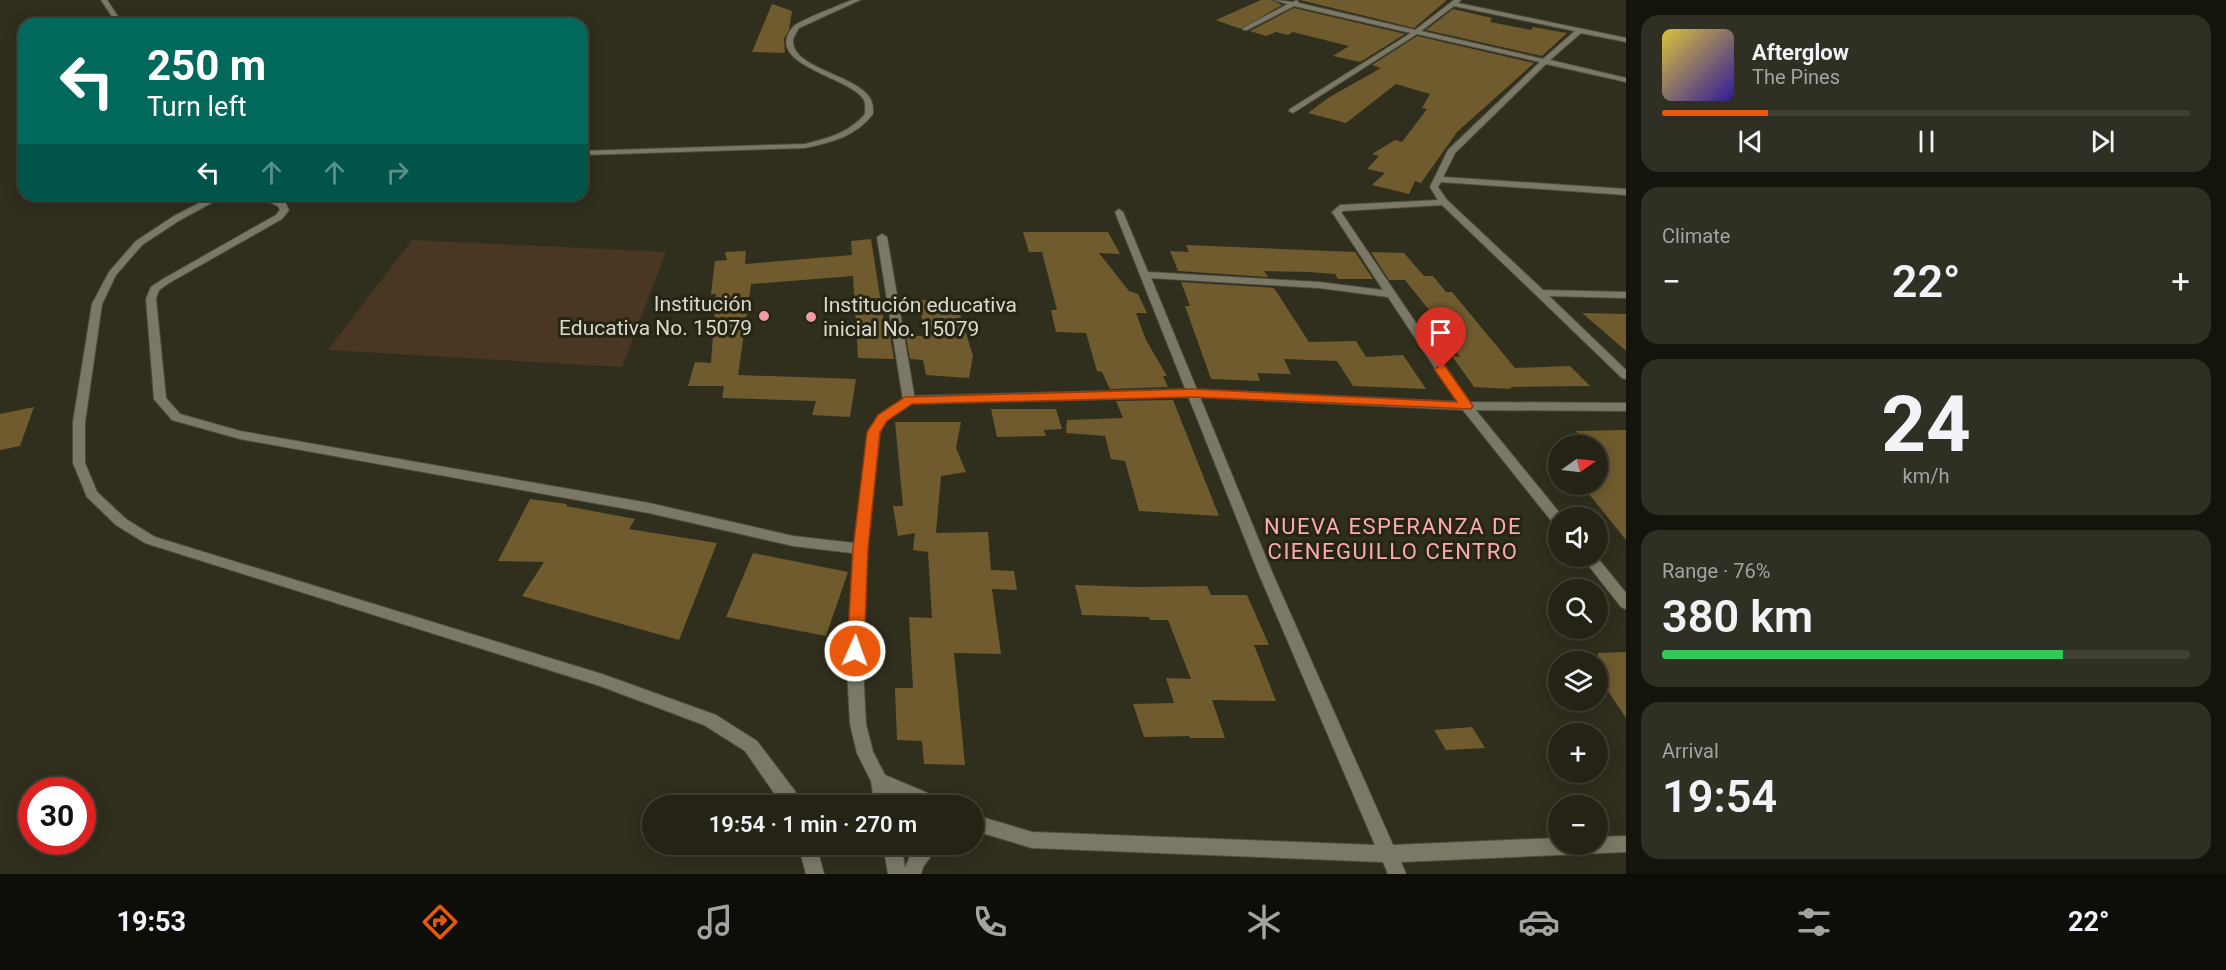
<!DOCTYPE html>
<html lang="en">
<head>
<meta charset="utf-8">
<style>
	body { margin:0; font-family:Roboto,sans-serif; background:#302f23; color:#f1f3f6; height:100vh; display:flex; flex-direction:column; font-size:22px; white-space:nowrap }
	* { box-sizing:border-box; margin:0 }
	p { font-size:20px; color:#a3a4a1 }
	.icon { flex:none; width:33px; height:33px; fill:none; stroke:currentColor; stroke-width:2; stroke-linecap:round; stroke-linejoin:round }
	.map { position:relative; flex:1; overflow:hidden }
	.sheet { display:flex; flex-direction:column; gap:15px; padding:15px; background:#14130c; width:600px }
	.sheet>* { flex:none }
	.top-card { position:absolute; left:18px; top:18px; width:570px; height:183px; border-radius:18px; box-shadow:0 3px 15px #0003,0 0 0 2px #414035; background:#00695c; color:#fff; overflow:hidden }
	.needle { width:39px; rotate:76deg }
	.fabs { position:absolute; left:1548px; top:435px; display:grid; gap:12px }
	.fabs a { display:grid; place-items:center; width:60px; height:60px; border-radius:50%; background:#242316; box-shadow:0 3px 15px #0003,0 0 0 2px #414035; font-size:30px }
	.speed { position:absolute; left:18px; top:777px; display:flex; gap:12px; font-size:30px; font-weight:700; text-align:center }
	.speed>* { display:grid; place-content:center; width:78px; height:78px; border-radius:50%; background:#242316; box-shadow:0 3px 15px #0003,0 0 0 2px #414035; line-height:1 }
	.speed .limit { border:9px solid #d22; background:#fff; color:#111 }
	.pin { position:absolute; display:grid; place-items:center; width:51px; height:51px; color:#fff; margin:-62px -26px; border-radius:50% 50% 50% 0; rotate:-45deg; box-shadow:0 0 6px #0007 }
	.pin .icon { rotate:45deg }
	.me { position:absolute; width:66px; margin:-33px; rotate:2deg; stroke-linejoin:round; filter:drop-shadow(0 0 4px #0008) }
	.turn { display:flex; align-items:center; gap:21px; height:126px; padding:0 30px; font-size:27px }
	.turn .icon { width:78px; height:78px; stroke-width:2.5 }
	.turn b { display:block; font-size:42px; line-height:51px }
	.lanes { display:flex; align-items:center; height:57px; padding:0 30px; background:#0003; justify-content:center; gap:30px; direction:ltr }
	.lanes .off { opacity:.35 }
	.big { font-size:45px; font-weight:600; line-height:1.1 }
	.sheet .tile { flex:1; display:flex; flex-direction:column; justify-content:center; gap:9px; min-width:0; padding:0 21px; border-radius:18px; background:#302f23 }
	.sheet .dial { align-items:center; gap:0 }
	.dial b { font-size:78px; line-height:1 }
	.song { display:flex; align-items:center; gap:18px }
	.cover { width:72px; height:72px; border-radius:9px; background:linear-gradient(135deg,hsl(50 70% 55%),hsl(250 70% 35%)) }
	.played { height:6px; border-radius:3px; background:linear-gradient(90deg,#ea580c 20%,#414035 20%) }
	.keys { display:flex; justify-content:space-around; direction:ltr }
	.heat { display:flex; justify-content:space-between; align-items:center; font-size:33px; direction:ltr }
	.charge { height:9px; border-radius:4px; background:linear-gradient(90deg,#34c759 76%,#414035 0) }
	.trip { position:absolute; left:642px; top:795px; width:342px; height:60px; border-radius:30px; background:#242316; box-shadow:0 3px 15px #0003,0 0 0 2px #414035; font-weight:600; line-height:60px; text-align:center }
	.dock { display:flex; height:96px; justify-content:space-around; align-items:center; background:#0e0e09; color:#a3a4a1 }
	.dock .icon { width:42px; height:42px }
	.dock .on { color:#ea580c }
	.dock b { font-size:27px; color:#f1f3f6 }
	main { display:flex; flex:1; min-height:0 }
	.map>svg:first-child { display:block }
	.green { fill:#4a3723 }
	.building { fill:#6f5b2d }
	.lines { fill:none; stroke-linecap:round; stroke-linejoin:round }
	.minor-casing { stroke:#4e4d3f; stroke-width:2 }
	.tertiary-casing { stroke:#4e4d3f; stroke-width:2 }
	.minor { fill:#7b7966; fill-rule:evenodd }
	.tertiary { fill:#7b7966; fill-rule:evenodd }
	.route { fill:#ea580c; stroke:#983908; stroke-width:1.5 }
	.poi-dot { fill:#f39aa9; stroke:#262514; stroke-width:2 }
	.labels { text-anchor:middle; stroke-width:6; stroke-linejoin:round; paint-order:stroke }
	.poi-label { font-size:21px; fill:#d9d8ce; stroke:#262514; text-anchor:end }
	.neighbourhood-label { font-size:22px; letter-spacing:1.5px; fill:#fca8b6; stroke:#262514 }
</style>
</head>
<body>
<main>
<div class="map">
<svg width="1626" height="874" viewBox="0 0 1626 874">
	<rect width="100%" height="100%" fill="#302f1e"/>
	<!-- green -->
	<path class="green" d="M412 240 666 252 622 367 328 350Z"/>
	<!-- building -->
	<g class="building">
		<path d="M1261 0H1272L1282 5 1241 29 1216 20Z"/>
		<path d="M1300 0H1447L1414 28Z"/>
		<path d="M772 4 792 11 789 30 784 39 785 53 752 52Z"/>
		<path d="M1294 8 1405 34 1360 62 1333 56 1349 46 1293 32 1288 35 1276 32 1266 36 1250 31Z"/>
		<path d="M1453 9 1492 18 1490 22 1531 30 1533 27 1567 33 1542 56 1426 30Z"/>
		<path d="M1417 36 1534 63 1457 132 1421 183 1415 181 1409 194 1372 185 1385 173 1367 169 1379 156 1372 154 1395 140 1402 142 1427 109 1422 108 1430 94 1396 84 1346 123 1308 113 1328 98 1381 68 1372 65Z"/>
		<path d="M1023 232H1108L1120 254 1099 253 1129 291 1138 294 1147 313H1136L1146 340 1167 376H1163L1168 387 1110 389 1102 372 1097 371 1086 333 1056 332 1051 310H1057L1042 252H1029Z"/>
		<path d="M871 239 886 335 890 336 894 359 858 358 853 276 751 284 738 375 856 379 850 417 812 415 816 401 722 398 724 386H688L695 362 711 363 716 294H711L715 261 727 260 725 252 746 251 745 264 852 255 851 241Z"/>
		<path d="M1186 245 1355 252 1373 279H1338L1335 274 1309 272 1264 271 1268 277 1178 271 1170 251 1189 252Z"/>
		<path d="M1371 252 1404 253 1424 276H1433L1446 292H1452L1515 368 1570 366 1590 386 1510 387 1512 389 1474 387 1452 356 1460 357 1440 330H1445L1405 280H1389Z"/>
		<path d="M1181 282 1274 288 1309 342 1356 341 1366 357 1403 355 1426 389 1353 386 1337 361 1284 359 1291 374 1257 373 1260 381 1211 379 1185 306H1190Z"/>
		<path d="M920 300 956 301 973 356 969 378 926 375 923 360 910 359 906 336H924Z"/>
		<path d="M1582 313 1626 314V351L1602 330Z"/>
		<path d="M1173 400 1219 516 1139 511 1125 461 1111 459 1105 436 1066 433 1067 420 1123 418 1116 401Z"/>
		<path d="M34 407 20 446 0 450V414Z"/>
		<path d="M991 409H1056L1062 429 1044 430 1046 436 997 437Z"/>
		<path d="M895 422H961L956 448 966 472 941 476 936 533 988 532 991 570 1014 571 1017 590 992 589 1001 654 954 653 965 765 924 764 922 741 897 740 895 688H913L909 617 932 618 928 552 913 550 915 533 898 536 893 506H903Z"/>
		<path d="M1626 430V540L1581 484H1598V446H1589L1576 431Z"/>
		<path d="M530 499 567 504 566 506 635 519 629 529 717 543 679 640 522 596 544 562 498 561Z"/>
		<path d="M753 553 848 572 826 636 726 617Z"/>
		<path d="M1075 585 1136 587 1207 586 1211 595H1247L1269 645H1254L1276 701 1212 700 1225 738H1190L1189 736 1144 737 1133 704 1174 703 1166 678 1191 679 1168 620H1150L1149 617 1082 615Z"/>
		<path d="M1626 652V718L1598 676V653Z"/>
		<path d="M1472 727 1485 748 1446 750 1434 730Z"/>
	</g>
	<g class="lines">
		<!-- minor casing -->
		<g class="minor-casing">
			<g id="minor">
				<path d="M852 0H860L799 28C797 32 793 37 793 41 792 69 859 75 871 100 873 104 873 109 873 114 855 137 832 142 805 148L582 155V151L805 144C828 138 849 133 865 114 865 109 866 104 864 100 852 77 761 65 793 27 799 20 841 5 852 0Z"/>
				<path d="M1274 0 1293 2 1297 0 1299 3 1415 30 1454 0H1461L1458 3 1626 38V42L1581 33 1550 60 1626 78V82L1546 64 1455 153 1443 177 1626 189V195L1441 182 1438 187 1447 200 1544 291V295H1536L1442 205 1343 211 1341 212 1470 403 1563 517 1558 518V525L1553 523 1462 409 1388 297 1319 288 1151 278 1272 572 1393 845 1558 838V844H1598V837L1626 836V852L1401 862 1406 874H1388L1383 862 1032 848 982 833 974 835V819L982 817 1032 832 1375 845 1258 572 1115 212 1119 209 1123 212 1148 272 1319 282 1383 290 1332 212 1340 205 1438 200 1430 187 1448 150 1540 62 1417 34 1293 113 1289 111 1290 109 1411 33 1294 6 1247 30H1243V28L1288 4ZM1454 6 1575 31 1543 59 1421 31Z"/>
				<path d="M882 234 887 237 915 400 909 404 903 400 877 237Z"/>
				<path d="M860 544 865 545 867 549 863 668 866 724 873 752 885 775 944 800 946 806H918L890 793 892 806H875L871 781 857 753 850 724 847 668 853 549 855 545Z"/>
				<path d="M1581 556H1596L1626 593V609L1621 607Z"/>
				<path d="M883 844H901L905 868 910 856 919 844H940L923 867 921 874H888Z"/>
			</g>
		</g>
		<!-- tertiary casing -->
		<g class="tertiary-casing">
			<g id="tertiary">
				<path d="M101 0H107L123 24H117Z"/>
				<path d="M215 195H226L180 220 142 245 116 275 102 304 85 422V463L97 492 126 519 155 537 602 674 716 715 757 741 795 791 800 806H783L745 751 704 725 600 686 145 543 116 525 87 497 73 463V422L92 304 109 272 136 241 174 216Z"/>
				<path d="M253 195H265L285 202 289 210 282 219 169 283 159 290 156 299 166 398 180 414 240 431 649 503 793 536 854 543 868 432 878 415 909 396 1192 389 1466 402 1626 403V411L1466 410 1192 397 912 404 886 420 880 432 867 549 865 553 860 554 793 546 649 513 240 439 172 420 154 399 146 299 151 287 163 279 276 215 280 210 278 206Z"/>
				<path d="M1540 290 1626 292V298L1549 296 1626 370V379L1622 378 1536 295 1535 293Z"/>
				<path d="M798 844H816L824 874H806Z"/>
			</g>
		</g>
		<!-- minor -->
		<use href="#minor" class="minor"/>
		<!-- tertiary -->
		<use href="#tertiary" class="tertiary"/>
	</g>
	<!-- route -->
	<path class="route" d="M1441 365 1445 366 1471 403 1473 406 1471 409 1192 397 912 404 887 421 880 432 868 549 864 651 861 656 855 658 849 656 847 651 853 549 867 432 878 415 905 397 1192 389 1457 402 1434 369Z"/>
	<!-- markers -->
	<g class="poi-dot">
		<circle cx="764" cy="316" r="6"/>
		<circle cx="811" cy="317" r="6"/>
	</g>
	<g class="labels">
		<!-- poi labels -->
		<g class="poi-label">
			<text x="752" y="311">Institución<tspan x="752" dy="24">Educativa No. 15079</tspan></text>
			<text x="823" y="312" text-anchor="start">Institución educativa<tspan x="823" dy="24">inicial No. 15079</tspan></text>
		</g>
		<!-- neighbourhood labels -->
		<g class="neighbourhood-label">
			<text x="1393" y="534">NUEVA ESPERANZA DE<tspan x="1393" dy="25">CIENEGUILLO CENTRO</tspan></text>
		</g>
	</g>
</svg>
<div class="fabs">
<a><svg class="needle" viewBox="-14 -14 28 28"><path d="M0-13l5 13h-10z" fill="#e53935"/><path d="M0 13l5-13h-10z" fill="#a3a4a1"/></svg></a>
<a><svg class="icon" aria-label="sound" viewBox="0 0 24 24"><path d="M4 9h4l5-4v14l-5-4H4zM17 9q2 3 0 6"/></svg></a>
<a><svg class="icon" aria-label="search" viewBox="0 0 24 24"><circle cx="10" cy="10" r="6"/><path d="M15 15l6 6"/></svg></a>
<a><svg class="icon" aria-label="layers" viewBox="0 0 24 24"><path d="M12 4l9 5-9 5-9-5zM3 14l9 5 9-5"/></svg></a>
<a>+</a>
<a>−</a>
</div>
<div class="speed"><div class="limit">30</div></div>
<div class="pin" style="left:1441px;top:369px;background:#d93025"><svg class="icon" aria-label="arrive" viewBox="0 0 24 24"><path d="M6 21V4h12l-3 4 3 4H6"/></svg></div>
<svg class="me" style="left:855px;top:651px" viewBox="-20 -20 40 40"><circle r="17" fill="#ea580c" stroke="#fff" stroke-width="3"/><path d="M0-11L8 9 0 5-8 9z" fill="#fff"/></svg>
<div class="trip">19:54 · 1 min · 270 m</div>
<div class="top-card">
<div class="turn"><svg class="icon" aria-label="left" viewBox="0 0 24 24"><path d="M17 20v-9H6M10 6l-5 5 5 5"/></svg><div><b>250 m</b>Turn left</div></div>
<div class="lanes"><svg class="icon" aria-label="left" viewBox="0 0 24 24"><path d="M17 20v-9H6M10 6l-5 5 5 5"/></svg><svg class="icon off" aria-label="ahead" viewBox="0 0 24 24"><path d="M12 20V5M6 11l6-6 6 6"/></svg><svg class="icon off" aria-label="ahead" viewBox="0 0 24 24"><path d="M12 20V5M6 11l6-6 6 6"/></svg><svg class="icon off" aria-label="right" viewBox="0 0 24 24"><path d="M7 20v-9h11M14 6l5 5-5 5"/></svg></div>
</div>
</div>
<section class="sheet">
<div class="tile">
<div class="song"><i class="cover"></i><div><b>Afterglow</b><p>The Pines</p></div></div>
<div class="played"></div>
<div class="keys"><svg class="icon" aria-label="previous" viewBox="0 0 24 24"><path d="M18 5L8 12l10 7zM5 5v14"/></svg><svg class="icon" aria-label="pause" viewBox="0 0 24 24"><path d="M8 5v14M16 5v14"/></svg><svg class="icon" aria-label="next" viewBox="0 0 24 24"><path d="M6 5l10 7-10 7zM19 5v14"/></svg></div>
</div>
<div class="tile"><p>Climate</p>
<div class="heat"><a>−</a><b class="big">22°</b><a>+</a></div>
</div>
<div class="tile dial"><b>24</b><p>km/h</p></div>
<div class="tile"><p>Range · 76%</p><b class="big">380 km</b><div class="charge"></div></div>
<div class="tile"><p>Arrival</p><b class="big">19:54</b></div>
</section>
</main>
<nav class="dock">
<b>19:53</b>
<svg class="icon on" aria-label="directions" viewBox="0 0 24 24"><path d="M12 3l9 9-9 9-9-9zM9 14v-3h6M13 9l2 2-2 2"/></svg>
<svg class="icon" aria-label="music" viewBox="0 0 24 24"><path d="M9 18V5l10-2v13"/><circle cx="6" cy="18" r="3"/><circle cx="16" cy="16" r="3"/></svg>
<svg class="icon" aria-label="phone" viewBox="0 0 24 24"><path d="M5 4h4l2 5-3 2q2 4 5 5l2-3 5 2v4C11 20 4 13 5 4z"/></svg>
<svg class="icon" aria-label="climate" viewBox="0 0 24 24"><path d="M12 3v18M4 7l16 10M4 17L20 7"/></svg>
<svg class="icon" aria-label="car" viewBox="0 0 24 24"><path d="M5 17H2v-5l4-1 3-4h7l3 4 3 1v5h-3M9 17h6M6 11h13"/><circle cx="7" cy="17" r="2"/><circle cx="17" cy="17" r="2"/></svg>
<svg class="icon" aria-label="filters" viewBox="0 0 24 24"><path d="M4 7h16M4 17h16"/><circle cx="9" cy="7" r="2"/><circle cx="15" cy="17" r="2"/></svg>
<b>22°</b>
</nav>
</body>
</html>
